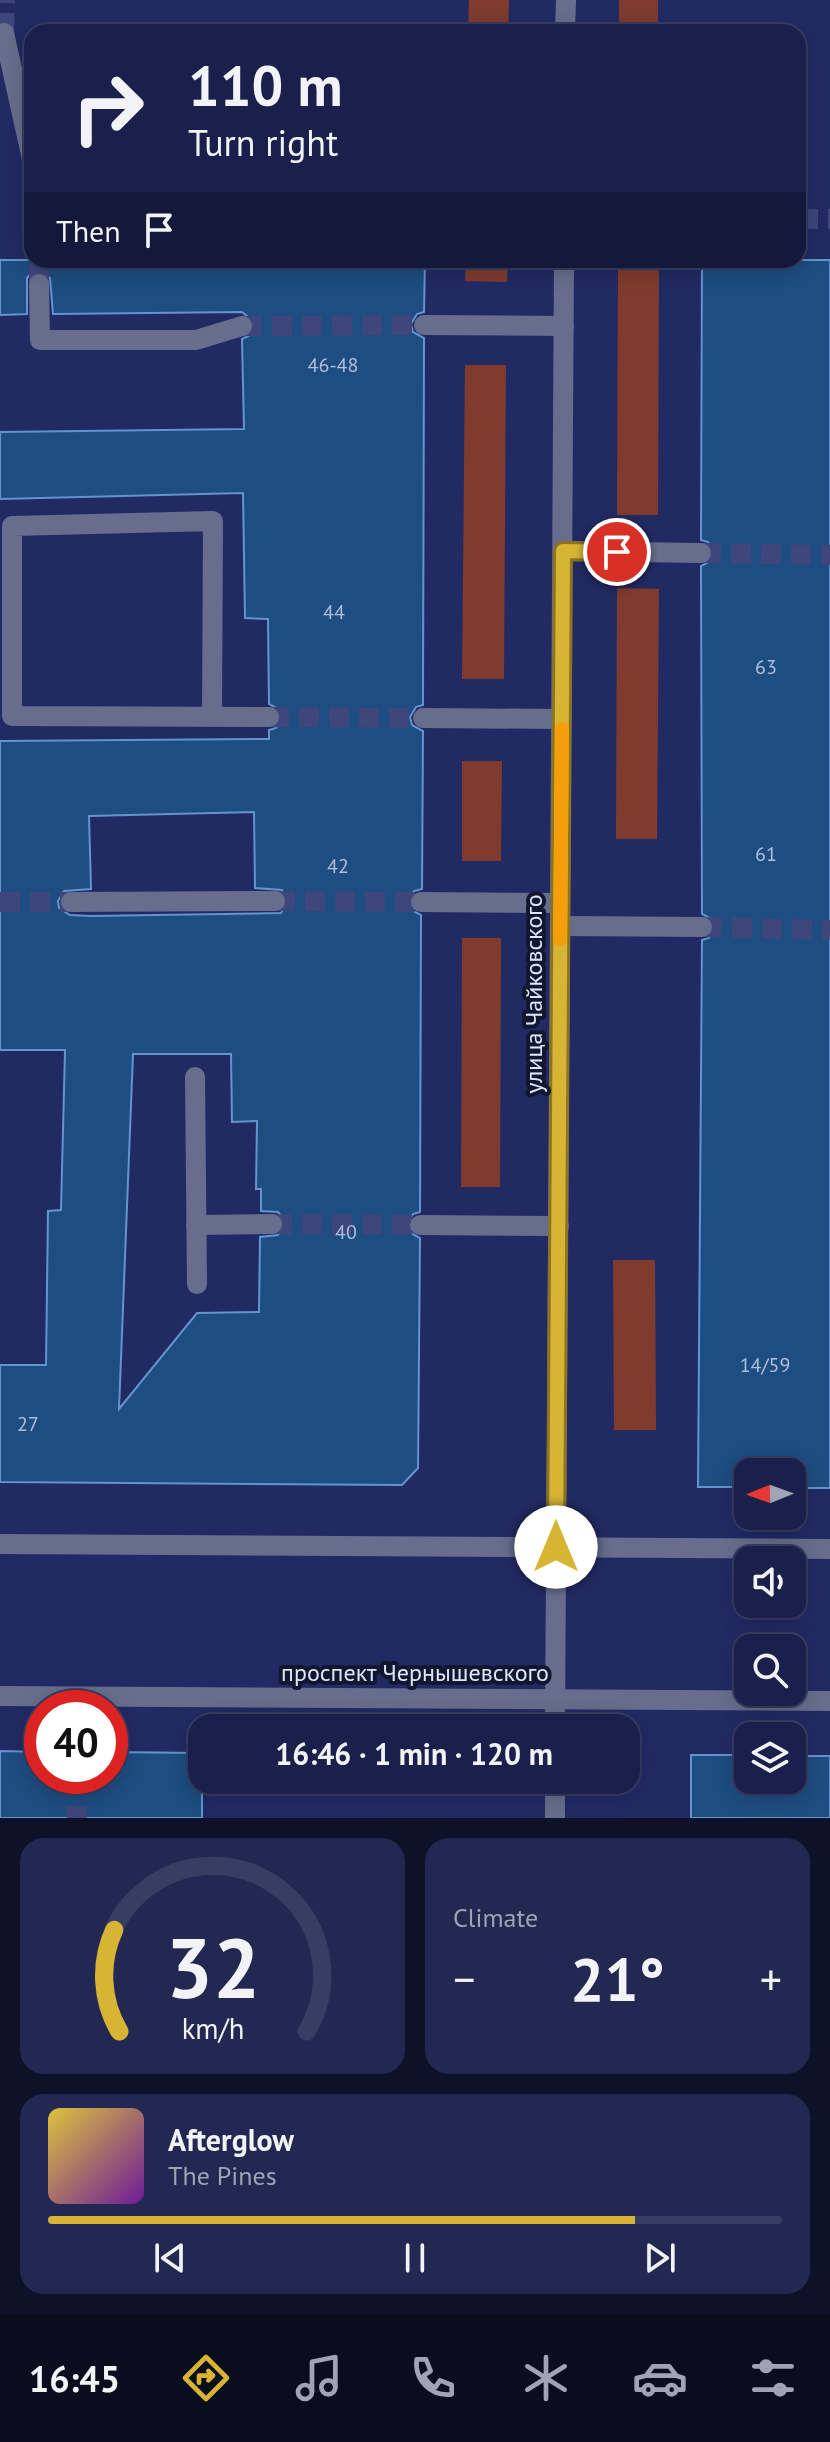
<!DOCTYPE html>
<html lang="en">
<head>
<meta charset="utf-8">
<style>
	body { margin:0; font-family:"PT Sans",sans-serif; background:#232852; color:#f1f3f6; height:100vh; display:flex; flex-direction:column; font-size:30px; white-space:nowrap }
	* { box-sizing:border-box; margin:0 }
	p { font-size:26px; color:#9fa3b5 }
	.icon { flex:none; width:44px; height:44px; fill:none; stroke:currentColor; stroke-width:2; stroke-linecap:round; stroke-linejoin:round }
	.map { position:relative; height:1818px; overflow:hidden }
	.panel { display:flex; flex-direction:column; gap:20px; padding:20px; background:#0e1229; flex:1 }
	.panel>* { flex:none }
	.banner { position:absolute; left:24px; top:24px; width:782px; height:244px; border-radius:24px; box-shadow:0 4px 20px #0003,0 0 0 2px #383e63; background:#1a204b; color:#f1f3f6; overflow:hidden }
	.needle { width:52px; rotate:269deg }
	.controls { position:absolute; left:734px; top:1458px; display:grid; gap:16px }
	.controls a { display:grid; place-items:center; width:72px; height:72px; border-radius:16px; background:#1a204b; box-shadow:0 4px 20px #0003,0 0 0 2px #383e63; font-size:40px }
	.speed { position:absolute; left:24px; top:1690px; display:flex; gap:16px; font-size:40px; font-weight:700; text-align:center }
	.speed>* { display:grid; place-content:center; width:104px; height:104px; border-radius:50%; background:#1a204b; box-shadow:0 4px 20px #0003,0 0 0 2px #383e63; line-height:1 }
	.speed .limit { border:12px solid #d22; background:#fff; color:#111 }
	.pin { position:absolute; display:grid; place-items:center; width:68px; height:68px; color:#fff; margin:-34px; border:4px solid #fff; border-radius:50%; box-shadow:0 2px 8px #0007 }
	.me { position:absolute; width:88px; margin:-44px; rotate:0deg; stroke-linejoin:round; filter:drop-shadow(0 0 6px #0008) }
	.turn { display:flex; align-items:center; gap:28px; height:168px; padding:0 32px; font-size:36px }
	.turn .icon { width:104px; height:104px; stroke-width:2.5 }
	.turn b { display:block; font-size:56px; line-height:68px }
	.then { display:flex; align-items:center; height:76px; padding:0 32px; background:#0003; gap:16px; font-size:30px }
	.big { font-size:60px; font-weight:700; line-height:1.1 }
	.panel .widget { flex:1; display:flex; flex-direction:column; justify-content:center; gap:12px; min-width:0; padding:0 28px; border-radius:24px; background:#232852 }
	.panel .dial { align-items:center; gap:0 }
	.dial svg { height:208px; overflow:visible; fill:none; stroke:#383e63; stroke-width:7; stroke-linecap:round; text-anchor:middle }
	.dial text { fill:#f1f3f6; stroke:none }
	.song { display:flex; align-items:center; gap:24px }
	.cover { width:96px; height:96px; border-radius:12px; background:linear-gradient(135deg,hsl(50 70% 55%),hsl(280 70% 35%)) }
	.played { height:8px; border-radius:4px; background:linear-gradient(90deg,#d7b434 80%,#383e63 80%) }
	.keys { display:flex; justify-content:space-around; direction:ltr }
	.heat { display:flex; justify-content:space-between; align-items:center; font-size:44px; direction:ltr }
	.panel .tiles { flex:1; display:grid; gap:20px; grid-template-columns:1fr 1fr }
	.widget:last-child { grid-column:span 2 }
	.trip { position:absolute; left:188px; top:1714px; width:452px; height:80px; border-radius:24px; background:#1a204b; box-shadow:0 4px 20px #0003,0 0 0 2px #383e63; font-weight:700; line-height:80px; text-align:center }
	.dock { display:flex; height:128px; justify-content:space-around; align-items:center; background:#0a0d1e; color:#9fa3b5 }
	.dock .icon { width:56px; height:56px }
	.dock .on { color:#d7b434 }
	.dock b { font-size:36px; color:#f1f3f6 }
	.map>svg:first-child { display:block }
	.green { fill:#7f3c2e }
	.building { fill:#1e4d81; stroke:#6494ce; stroke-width:2; fill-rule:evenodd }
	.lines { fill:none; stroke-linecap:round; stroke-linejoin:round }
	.minor-tunnel { stroke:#3e467b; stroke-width:20; stroke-dasharray:20 10; stroke-linecap:butt }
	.minor { stroke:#676e8d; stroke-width:20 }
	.route-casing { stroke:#8c7522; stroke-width:20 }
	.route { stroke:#d7b434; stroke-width:14 }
	.slow { stroke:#f59e0b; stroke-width:14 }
	.labels { text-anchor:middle; stroke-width:8; stroke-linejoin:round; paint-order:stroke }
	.number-label { font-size:20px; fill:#afbfdc }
	.street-label { font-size:24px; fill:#dfe5fb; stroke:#121730 }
</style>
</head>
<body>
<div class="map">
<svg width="830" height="1818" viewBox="0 0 830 1818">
	<rect width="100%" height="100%" fill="#222a64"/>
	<!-- green -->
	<g class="green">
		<path d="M469 0H509L508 32H468Z"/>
		<rect x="619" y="0" width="39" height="32"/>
		<path d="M466 260H508L507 282 465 281Z"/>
		<path d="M618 260H659L658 515H617Z"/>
		<path d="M465 365H506L504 679H462Z"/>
		<path d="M617 588 659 589 657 839H616Z"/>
		<path d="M462 761H502L501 861H462Z"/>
		<path d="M462 938H501L500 1187H461Z"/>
		<path d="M613 1260H655L656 1430H614Z"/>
	</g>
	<!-- building -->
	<g class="building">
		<path d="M0 260H425L424 312 417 314 411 324 413 332 424 338 423 705 416 707 410 717 412 725 423 731 422 889 414 891 408 901 410 909 421 915 420 1212 413 1214 407 1224 409 1232 420 1238 418 1468 402 1485 0 1482V1365H46L48 1211 61 1210 65 1050H0V741L269 739V730L276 728 282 718 280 710 269 704 268 619 245 618 243 493 0 499V432L244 429 242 339 252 334 254 322 242 312 53 314 50 278 40 271 32 273 27 278V314L0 315ZM254 812 255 888 282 890 288 902 281 913 91 916 70 915 59 908 58 901 64 891 91 889 89 816ZM133 1054H231L232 1122 257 1121 256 1189H261V1211L278 1212 283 1218 285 1225 278 1235 260 1237 259 1312 197 1313 119 1409Z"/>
		<path d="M702 260H830V1488H792V1472H748V1487H698L702 940 709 938 715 928 713 920 702 914 701 566 712 560 714 552 708 542 701 540Z"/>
		<path d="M0 1751 42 1752V1776H110V1752L202 1753V1818H0Z"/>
		<path d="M691 1755H748V1780H792V1756H830V1818H691Z"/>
	</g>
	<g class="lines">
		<!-- minor-tunnel -->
		<g class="minor-tunnel">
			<path d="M4 33 5 0"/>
			<path d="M798 219H830"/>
			<path d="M39 284V260"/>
			<path d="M242 326 424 325"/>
			<path d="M701 553 830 555"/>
			<path d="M269 717 423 718"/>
			<path d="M275 901 421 902"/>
			<path d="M0 902H71"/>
			<path d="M702 927 830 930"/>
			<path d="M272 1224 420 1225"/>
			<path d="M77 1776V1818"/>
		</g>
		<!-- minor -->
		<g class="minor">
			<path d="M565 32 566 0"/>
			<path d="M4 33 32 159"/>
			<path d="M39 284 40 340H196L242 326"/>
			<path d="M424 325 564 326"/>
			<path d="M563 551 701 553"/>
			<path d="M212 716 213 521 12 526V716L269 717"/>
			<path d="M423 718 562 719"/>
			<path d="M71 902 275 901"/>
			<path d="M421 902 560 903"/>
			<path d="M560 926 702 927"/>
			<path d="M195 1077 197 1284"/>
			<path d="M196 1225 272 1224"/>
			<path d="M420 1225 559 1226"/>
			<path d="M0 1544 830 1549"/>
			<path d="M0 1696 830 1701"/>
			<path d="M555 1728 564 260"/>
			<path d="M555 1818V1780"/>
		</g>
	</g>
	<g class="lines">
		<!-- route casing -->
		<g class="route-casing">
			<path id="route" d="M556 1547 563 551 617 552"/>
		</g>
		<!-- route -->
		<use href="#route" class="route"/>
		<!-- slow -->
		<path class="slow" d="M560 939 562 729"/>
	</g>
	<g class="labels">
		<!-- number labels -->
		<g class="number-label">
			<text x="333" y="372">46-48</text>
			<text x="334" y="619">44</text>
			<text x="766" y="674">63</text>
			<text x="766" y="861">61</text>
			<text x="338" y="873">42</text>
			<text x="346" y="1239">40</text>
			<text x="765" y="1372">14/59</text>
			<text x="28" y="1431">27</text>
		</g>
		<!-- street labels -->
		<g class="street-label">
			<text transform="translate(534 994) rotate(-90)" y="8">улица Чайковского</text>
			<text x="415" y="1681">проспект Чернышевского</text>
		</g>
	</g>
</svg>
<div class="controls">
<a><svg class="needle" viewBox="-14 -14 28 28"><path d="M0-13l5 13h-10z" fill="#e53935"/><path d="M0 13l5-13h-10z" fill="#9fa3b5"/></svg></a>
<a><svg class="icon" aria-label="sound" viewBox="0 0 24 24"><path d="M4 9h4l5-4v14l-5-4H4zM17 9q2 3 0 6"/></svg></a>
<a><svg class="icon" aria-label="search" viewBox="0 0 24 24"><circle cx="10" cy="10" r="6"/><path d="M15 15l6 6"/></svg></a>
<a><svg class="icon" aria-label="layers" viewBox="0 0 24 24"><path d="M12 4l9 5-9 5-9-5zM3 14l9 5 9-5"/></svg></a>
</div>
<div class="speed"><div class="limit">40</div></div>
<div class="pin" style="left:617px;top:552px;background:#d93025"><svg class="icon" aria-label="arrive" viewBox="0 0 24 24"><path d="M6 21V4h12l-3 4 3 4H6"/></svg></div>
<svg class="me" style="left:556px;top:1547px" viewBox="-20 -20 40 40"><circle r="19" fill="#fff"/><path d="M0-13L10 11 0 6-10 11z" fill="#d7b434"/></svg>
<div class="trip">16:46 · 1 min · 120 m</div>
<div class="banner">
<div class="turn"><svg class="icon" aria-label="right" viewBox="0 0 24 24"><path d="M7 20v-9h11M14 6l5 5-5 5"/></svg><div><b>110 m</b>Turn right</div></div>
<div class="then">Then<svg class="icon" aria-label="arrive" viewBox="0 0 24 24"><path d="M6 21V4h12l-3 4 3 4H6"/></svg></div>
</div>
</div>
<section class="panel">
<div class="tiles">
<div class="widget dial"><svg viewBox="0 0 100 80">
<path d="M14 69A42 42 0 1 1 86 69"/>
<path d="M14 69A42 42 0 0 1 12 30" stroke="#d7b434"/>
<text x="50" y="56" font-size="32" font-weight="700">32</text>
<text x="50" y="72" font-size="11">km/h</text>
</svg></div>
<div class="widget"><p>Climate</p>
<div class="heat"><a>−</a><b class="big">21°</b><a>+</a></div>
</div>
<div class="widget">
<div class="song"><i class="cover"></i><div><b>Afterglow</b><p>The Pines</p></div></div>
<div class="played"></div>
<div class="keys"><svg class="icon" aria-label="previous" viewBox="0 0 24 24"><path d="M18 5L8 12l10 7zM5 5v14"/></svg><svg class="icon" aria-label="pause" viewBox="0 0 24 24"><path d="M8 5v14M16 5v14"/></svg><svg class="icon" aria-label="next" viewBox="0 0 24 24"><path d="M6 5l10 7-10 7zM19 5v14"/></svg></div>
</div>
</div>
</section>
<nav class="dock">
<b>16:45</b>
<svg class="icon on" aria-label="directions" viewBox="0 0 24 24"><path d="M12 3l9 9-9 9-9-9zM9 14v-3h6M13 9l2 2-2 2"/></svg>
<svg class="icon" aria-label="music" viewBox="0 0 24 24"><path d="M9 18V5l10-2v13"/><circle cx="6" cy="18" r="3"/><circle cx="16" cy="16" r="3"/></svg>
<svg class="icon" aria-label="phone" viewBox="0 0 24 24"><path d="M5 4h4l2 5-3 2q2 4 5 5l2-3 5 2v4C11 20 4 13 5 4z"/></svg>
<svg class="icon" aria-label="climate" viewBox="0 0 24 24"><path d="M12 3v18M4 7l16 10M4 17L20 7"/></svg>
<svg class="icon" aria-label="car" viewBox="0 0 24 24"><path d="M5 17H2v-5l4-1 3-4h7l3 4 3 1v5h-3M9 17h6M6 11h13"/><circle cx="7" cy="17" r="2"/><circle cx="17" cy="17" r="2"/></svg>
<svg class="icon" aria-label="filters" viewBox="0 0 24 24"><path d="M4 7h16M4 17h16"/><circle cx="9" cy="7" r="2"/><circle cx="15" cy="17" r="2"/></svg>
</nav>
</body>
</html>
